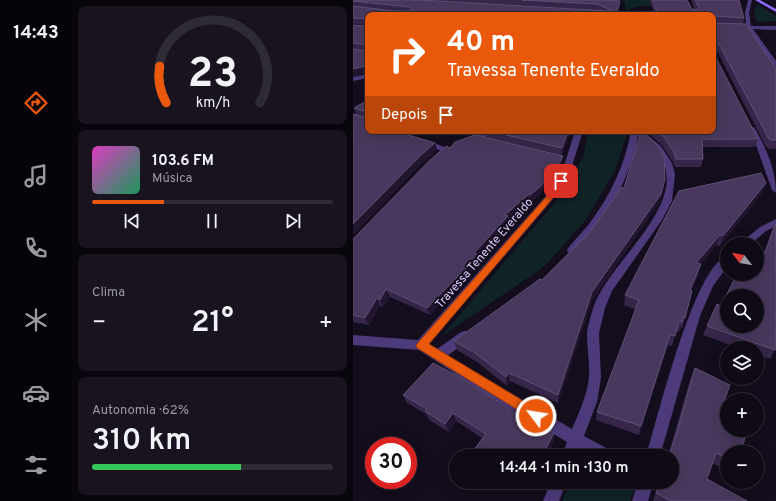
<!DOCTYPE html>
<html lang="pt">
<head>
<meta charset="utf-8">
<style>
	body { margin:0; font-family:Overpass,sans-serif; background:#18131f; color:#f1f3f6; height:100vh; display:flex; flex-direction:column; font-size:15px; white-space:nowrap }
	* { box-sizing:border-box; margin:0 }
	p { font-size:13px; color:#9b9aa1 }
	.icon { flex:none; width:22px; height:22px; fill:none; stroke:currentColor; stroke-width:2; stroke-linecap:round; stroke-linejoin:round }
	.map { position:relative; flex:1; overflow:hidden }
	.drawer { display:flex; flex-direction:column; gap:6px; padding:6px; background:#08060c; width:281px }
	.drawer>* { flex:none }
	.guide { position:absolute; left:12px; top:12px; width:351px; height:122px; border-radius:8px; box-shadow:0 4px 16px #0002,0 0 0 1px #2f2b35; background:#ea580c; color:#fff; overflow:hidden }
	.needle { width:26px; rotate:301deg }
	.fabs { position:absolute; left:367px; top:237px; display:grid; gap:8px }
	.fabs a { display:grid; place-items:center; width:44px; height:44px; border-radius:50%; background:#0f0a16; box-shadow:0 4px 16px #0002,0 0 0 1px #2f2b35; font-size:20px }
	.speed { position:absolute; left:12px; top:437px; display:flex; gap:8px; font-size:20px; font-weight:700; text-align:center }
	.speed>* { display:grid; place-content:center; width:52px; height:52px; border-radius:50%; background:#0f0a16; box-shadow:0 4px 16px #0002,0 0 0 1px #2f2b35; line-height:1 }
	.speed .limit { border:6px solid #d22; background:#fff; color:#111 }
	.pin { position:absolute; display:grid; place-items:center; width:34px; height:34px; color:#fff; margin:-17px; border-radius:8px; box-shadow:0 2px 6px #0006 }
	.me { position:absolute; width:44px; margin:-22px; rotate:301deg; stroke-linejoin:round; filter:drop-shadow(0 0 3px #0008) }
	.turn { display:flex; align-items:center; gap:14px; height:84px; padding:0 16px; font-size:18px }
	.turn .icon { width:52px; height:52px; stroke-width:2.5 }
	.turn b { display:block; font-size:28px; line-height:34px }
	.then { display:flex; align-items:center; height:38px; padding:0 16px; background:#0003; gap:8px; font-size:15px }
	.big { font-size:30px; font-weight:600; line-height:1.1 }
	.drawer .widget { flex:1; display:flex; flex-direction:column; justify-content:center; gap:6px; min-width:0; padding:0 14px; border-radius:8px; background:#18131f }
	.drawer .dial { align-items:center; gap:0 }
	.dial svg { height:104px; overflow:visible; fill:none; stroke:#2f2b35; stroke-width:7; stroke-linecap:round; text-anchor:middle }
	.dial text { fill:#f1f3f6; stroke:none }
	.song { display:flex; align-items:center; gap:12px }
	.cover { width:48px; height:48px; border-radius:6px; background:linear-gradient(135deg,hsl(310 70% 55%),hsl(150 70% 35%)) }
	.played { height:4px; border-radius:2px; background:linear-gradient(90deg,#ea580c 30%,#2f2b35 30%) }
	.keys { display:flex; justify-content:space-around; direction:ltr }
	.heat { display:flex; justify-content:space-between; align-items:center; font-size:22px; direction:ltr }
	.charge { height:6px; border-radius:3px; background:linear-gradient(90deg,#34c759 62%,#2f2b35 0) }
	.trip { position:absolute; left:96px; top:449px; width:230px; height:40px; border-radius:20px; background:#0f0a16; box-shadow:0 4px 16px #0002,0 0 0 1px #2f2b35; font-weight:600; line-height:40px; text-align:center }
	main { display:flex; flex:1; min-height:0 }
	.tab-bar { display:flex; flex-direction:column; width:72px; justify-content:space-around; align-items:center; background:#060409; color:#9b9aa1 }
	.tab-bar .icon { width:28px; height:28px }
	.tab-bar .active { color:#ea580c }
	.tab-bar b { font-size:18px; color:#f1f3f6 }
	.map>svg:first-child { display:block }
	.green { fill:#102327 }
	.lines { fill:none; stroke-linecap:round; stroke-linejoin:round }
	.minor { fill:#4c3a7a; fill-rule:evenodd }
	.secondary { fill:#8d69f7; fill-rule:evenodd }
	.wall { fill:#36264a; fill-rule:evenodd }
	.shaded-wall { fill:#211530 }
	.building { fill:#48385d; stroke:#5f4f76; fill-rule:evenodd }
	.route { fill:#ea580c; stroke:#983908 }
	.labels { text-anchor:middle; stroke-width:4; stroke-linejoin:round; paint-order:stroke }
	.street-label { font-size:12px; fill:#ddccfc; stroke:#140d1d }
</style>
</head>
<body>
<main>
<nav class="tab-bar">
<b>14:43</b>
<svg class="icon active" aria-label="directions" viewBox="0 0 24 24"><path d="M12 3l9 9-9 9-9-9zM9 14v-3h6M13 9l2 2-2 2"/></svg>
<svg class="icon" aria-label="music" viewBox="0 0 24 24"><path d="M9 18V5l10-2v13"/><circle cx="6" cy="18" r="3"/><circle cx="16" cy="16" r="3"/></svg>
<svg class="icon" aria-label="phone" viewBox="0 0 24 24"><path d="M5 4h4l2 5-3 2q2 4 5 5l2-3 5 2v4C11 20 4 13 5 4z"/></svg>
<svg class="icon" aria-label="climate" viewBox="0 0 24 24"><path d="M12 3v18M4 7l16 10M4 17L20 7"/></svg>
<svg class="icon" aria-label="car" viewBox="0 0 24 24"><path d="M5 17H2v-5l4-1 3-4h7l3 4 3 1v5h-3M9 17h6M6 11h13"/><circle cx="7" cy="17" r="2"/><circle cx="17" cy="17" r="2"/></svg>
<svg class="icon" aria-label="filters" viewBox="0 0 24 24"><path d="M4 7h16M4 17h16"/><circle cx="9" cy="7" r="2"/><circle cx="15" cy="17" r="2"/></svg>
</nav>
<section class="drawer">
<div class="widget dial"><svg viewBox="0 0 100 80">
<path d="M14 69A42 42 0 1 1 86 69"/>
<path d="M14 69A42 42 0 0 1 9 41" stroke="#ea580c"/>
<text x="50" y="56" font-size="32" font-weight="700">23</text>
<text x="50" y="72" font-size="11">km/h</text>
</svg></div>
<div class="widget">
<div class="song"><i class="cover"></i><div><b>103.6 FM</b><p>Música</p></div></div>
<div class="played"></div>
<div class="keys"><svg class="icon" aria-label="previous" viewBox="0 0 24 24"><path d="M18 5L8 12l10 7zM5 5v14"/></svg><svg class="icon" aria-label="pause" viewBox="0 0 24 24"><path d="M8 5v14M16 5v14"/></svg><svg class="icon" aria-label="next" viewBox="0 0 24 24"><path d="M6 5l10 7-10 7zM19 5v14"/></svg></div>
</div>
<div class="widget"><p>Clima</p>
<div class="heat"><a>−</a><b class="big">21°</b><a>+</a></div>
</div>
<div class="widget"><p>Autonomia · 62%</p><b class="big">310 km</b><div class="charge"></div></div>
</section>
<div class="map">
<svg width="423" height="501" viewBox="0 0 423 501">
	<rect width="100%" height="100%" fill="#140d1d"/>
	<!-- green -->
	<g class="green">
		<path d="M271 0H301L302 6H286L273 11Z"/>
		<path d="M404 4 423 16V21L404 22 401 13Z"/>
		<path d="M235 131H275V132L261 173 231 222 192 266 88 337 209 194 230 157Z"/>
		<path d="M217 482H265L281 490 277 501H209Z"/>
	</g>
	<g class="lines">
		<!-- minor -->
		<g class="minor">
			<path d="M395 0H399L396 13 398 26H423V30L400 29 423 61V67L421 66 395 29 389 27 393 26 392 13Z"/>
			<path d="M15 74V78L0 81V77Z"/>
			<path d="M395 127H401C413 147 423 170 423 193L419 190 403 145 394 129Z"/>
			<path d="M134 131H144L118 144H112L111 142Z"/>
			<path d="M222 131H230L217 172 206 192 76 344 84 349 108 332 112 331 116 332 118 336 116 340 94 356 219 429C226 413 234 395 236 377 237 363 234 349 234 335 234 327 238 316 240 308 254 265 329 210 311 164 306 151 295 143 285 135 278 179 252 220 223 252H215L214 250C220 241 229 233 236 224 257 196 272 165 278 131H289L308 146 319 163 322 174 319 201 309 220 259 291 252 308 246 333 248 378 244 402 231 436 259 451 261 456H240L226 449 223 456H209L214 442 132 393 66 350 0 345V335L65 340 199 189 209 172Z"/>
			<path d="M68 140H74L96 149 95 151H89L68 144Z"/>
			<path d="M423 219V226L413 231 398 244H386L407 227Z"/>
			<path d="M374 256V267L360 286 347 316 307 456H293C304 421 341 266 374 256Z"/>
			<path d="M198 482H214L206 501H190Z"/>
			<path d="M285 482H301L295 501H279Z"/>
		</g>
		<!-- secondary -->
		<path class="secondary" d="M402 0H407L423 9V12Z"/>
	</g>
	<!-- wall -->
	<g class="wall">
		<path d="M0 0 246 10H244L74 0H255L267 6 264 15H15V73L0 76V25L13 26 14 25 0 24ZM0 49 14 51H13Z"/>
		<path d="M296 0H334L339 9 342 10 338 0H386L391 18 390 24 423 69V149H417L413 147 364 51 361 49 360 52 405 139 402 147H349L350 159 348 167H322L320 162 309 145 292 131H360L302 14Z"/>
		<path d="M15 100V131H42L82 143 84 150 69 163 0 235V114L14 118 3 115 1 108Z"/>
		<path d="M133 131H219V132H218L209 155 134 138Z"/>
		<path d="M97 148 210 163 202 178 187 194 178 202H176L156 220V224L126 256 127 262 77 315 37 297 30 307 27 306 16 325 0 322V239Z"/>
		<path d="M413 183 409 193 367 246 363 245 348 264 345 275 338 291 332 318 329 328 327 327 326 332 323 331 319 346 315 345 286 435 243 420 244 412 283 310 271 305 272 295Z"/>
		<path d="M271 188H311L306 203 239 301 205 403 157 381 154 386 124 362 104 350 101 341 189 280 236 233Z"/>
		<path d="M422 224V350L417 359 404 354V348H386L350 335 354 326 368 306 411 252Z"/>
		<path d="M342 368 367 412 374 452V470L359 463 354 479 394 501H300L306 482H319V456H315L337 380Z"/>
		<path d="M50 395 201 441 193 456H122L120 451 129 438 103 421 96 432 76 420 73 414 54 403Z"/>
	</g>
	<!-- shaded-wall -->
	<g class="shaded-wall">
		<path d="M267 1V6L264 15H263Z"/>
		<path d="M13 66 15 73 0 76V69Z"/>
		<path d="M117 131H130L118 136Z"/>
		<path d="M215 131H218V132L209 155V148Z"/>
		<path d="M82 143 84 150 69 163 0 235V224L67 156Z"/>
		<path d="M210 156V163L202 178 187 194 178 202 177 195Z"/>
		<path d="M312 179 311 188 306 203 239 301 205 403V395L239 292Z"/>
		<path d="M413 183 409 193 367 246 370 236Z"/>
		<path d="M176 194V202L156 220V224L126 256 127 262 77 315 74 308 121 253 152 215Z"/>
		<path d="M367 235 363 245 340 273 343 263Z"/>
		<path d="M348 264 345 275 334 300 337 290Z"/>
		<path d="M33 289 37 297 30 307 27 300Z"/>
		<path d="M24 298 27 306 16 325 12 318Z"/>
		<path d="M317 335 315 345 286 435 288 426Z"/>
		<path d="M156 373 157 381 154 386 153 377Z"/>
		<path d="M100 413 103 421 96 432 92 424Z"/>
		<path d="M201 433V441L193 456H189Z"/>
	</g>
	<!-- building -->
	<g class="building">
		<path d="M0 0H68L256 11 258 10 244 4 169 0H255L267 1 263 15H15V71L13 66 0 69V49L13 51 15 50 14 45 0 43V25L13 26 15 24 14 19 0 18V6L41 11H58L59 9 56 7 0 1Z"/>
		<path d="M299 0H334L339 9 345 10 346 8 342 0H386L391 18 361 16 360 17V15H281V14H305Z"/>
		<path d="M360 19V23L393 24 423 69V140H420L416 139 366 44 361 42 360 52 405 139H349L350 159H323L322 154 311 137 303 131H360Z"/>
		<path d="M15 100V131H42L82 143 67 156 0 224V114L14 118V112L1 108Z"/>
		<path d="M136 131H215L209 148Z"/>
		<path d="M288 131 303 144 311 156 312 179 308 194 239 292 205 395 156 373 153 377 122 353 101 341 187 279 189 280 236 233 269 187 271 188Z"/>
		<path d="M122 135 210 156 202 171 187 187 177 195 176 194 152 215 155 216 121 253 126 255 74 308 33 289 27 300 24 298 12 318 0 315V239L75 162 93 146 97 148 102 142Z"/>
		<path d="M408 173 413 183 370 236 367 235 343 263 348 264 337 290 339 291 332 318 330 317 329 322 326 321 322 336 317 335 288 426 244 412 286 300 272 295 326 191Z"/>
		<path d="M422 224 423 225V348L422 350 354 326 364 304 368 306 384 274H404V250L412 253ZM374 296H404V326H374Z"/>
		<path d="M80 363 103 375 184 426 185 424 201 433 189 456H133L120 451 133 434 100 413 92 424 72 411 74 409 50 395Z"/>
		<path d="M342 368 377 385 367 412 374 414V430H393L389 452H374V458L363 453 354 479 394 501H318L303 493 307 482H319V456H316L323 435Z"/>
	</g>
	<!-- route -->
	<path class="route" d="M208 178 212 181 206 191 76 344 187 411 189 416 187 420 183 421 64 348 63 345 200 189 206 179Z"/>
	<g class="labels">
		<!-- street labels -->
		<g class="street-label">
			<text transform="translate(131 253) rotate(-49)" y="4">Travessa Tenente Everaldo</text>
		</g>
	</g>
</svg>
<div class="fabs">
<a><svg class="needle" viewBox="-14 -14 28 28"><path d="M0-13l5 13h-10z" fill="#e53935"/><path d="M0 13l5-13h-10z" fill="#9b9aa1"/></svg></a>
<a><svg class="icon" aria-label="search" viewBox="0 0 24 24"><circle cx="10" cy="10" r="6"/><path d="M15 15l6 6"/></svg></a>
<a><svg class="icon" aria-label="layers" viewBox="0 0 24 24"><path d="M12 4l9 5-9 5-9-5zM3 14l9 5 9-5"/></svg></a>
<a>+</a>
<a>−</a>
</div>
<div class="speed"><div class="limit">30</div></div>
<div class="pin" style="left:208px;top:181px;background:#d93025"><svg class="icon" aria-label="arrive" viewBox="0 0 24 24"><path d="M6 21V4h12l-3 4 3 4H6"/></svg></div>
<svg class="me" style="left:183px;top:416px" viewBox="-20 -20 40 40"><circle r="17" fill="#ea580c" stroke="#fff" stroke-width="3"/><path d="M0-11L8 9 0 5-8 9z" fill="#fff"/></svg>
<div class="trip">14:44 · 1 min · 130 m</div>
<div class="guide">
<div class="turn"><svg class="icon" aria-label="right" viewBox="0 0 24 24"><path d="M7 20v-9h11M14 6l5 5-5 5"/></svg><div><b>40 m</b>Travessa Tenente Everaldo</div></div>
<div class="then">Depois<svg class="icon" aria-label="arrive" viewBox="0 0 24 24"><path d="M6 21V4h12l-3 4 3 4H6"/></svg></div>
</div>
</div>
</main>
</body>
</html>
